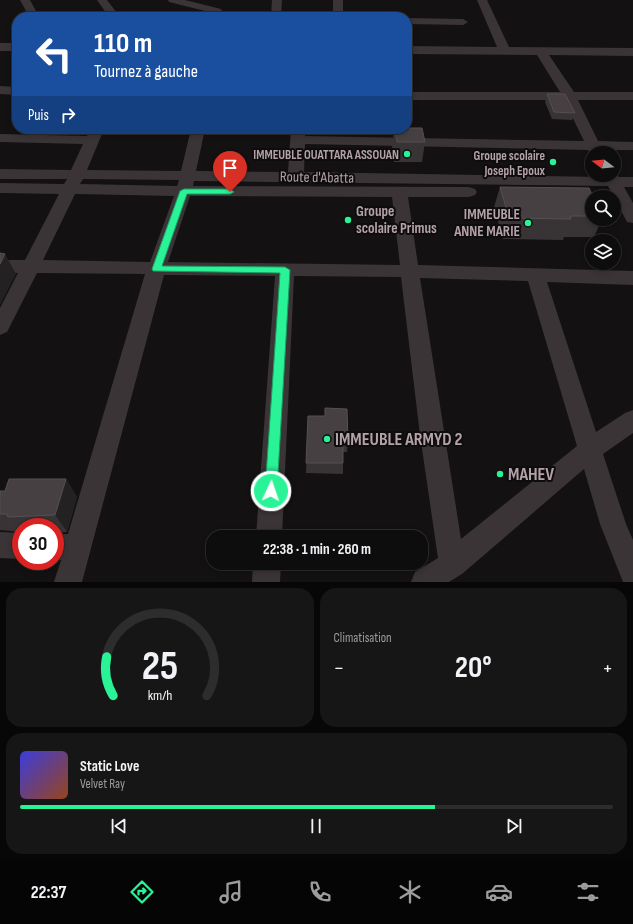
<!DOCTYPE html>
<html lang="fr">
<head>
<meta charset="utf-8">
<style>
	body { margin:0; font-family:"Sofia Sans Condensed",sans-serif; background:#171616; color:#f1f3f6; height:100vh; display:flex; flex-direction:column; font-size:15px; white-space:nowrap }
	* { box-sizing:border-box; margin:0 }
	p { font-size:13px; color:#9b9c9d }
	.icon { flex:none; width:22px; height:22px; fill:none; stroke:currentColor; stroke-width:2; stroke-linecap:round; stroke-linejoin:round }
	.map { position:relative; height:582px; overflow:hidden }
	.details { display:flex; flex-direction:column; gap:6px; padding:6px; background:#080707; flex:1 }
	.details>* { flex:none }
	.banner { position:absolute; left:12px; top:12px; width:400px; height:122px; border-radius:16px; box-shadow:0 2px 6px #0003,0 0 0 1px #2e2d2e; background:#1a4fa0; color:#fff; overflow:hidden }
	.needle { width:26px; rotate:286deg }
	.fabs { position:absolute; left:585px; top:146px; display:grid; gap:8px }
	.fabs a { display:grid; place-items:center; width:36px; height:36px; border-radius:50%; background:#0e0d0d; box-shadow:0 2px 6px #0003,0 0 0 1px #2e2d2e; font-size:20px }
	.speed { position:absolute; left:12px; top:518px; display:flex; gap:8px; font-size:20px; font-weight:700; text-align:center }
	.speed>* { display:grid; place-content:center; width:52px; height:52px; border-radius:50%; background:#0e0d0d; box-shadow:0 2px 6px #0003,0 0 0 1px #2e2d2e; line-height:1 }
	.speed .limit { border:6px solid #d22; background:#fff; color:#111 }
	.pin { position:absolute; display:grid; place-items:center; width:34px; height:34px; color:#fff; margin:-41px -17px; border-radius:50% 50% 50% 0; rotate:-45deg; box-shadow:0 0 4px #0007 }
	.pin .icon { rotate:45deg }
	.me { position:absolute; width:44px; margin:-22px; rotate:3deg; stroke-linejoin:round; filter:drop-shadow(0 0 3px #0008) }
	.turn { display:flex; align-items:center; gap:14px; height:84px; padding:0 16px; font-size:18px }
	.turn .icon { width:52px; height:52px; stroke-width:2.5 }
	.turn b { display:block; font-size:28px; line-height:34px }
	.then { display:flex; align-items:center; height:38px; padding:0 16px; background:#0003; gap:8px; font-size:15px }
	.big { font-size:30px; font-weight:700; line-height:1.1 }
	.details .tile { flex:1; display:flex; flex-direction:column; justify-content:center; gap:6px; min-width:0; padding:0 14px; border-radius:16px; background:#171616 }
	.details .dial { align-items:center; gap:0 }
	.dial svg { height:104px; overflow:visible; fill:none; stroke:#2e2d2e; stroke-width:7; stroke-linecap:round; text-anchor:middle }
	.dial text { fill:#f1f3f6; stroke:none }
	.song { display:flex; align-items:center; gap:12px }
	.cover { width:48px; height:48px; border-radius:6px; background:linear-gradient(135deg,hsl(240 70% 55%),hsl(20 70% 35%)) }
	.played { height:4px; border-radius:2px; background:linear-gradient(90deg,#29f396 70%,#2e2d2e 70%) }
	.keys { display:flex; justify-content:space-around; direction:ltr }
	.heat { display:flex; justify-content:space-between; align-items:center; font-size:22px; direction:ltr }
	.details .tiles { flex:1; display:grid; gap:6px; grid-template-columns:1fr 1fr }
	.tile:last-child { grid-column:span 2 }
	.trip { position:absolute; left:206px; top:530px; width:222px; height:40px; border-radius:16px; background:#0e0d0d; box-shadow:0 2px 6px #0003,0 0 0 1px #2e2d2e; font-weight:700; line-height:40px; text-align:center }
	.tabs { display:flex; height:64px; justify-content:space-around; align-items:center; background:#060505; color:#9b9c9d }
	.tabs .icon { width:28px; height:28px }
	.tabs .current { color:#29f396 }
	.tabs b { font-size:18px; color:#f1f3f6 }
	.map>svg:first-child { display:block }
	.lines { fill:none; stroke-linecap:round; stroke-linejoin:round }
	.minor { fill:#3a3436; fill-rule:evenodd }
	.wall { fill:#383436 }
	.shaded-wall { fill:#242122 }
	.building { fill:#464042; stroke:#574f52 }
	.route { fill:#29f396; stroke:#1b9e62 }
	.poi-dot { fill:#29f396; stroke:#0e0c0c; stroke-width:1.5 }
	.labels { text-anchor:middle; stroke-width:4; stroke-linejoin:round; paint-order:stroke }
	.far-poi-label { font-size:13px; font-weight:bold; fill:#b4a2aa; stroke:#0e0c0c; text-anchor:end }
	.street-label { font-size:15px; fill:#b4a2aa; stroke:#0e0c0c }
	.poi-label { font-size:15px; font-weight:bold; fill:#b4a2aa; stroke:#0e0c0c; text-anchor:start }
	.near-poi-label { font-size:18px; font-weight:bold; fill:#b4a2aa; stroke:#0e0c0c; text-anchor:start }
</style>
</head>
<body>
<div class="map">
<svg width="633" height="582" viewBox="0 0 633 582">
	<rect width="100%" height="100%" fill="#131111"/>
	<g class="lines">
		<!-- minor -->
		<g class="minor">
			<path d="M20 0H30L36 11V17H26V11Z"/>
			<path d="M97 0H107L120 17H109Z"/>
			<path d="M168 0H185L221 9 222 11 217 14 169 2Z"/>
			<path d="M272 0H282L281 17H271Z"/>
			<rect x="333" y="0" width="10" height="17"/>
			<path d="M477 0H487L509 47 633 48V56L549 55 574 92H633V100H578L598 141 633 142V150H603L604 153H592V156L588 150 305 144 304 172 603 177 602 175H614V171L619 177H633V187H624L633 203V223L627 222 608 186 194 181 193 186 469 187 475 189 477 192 475 195 469 197H408L418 265 633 271V285L547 282 596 432 625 413 633 410V433L603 454 626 524 633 540V582H623L600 524 584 469 462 574 449 582H411L415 572 438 558 420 435 401 277 294 276 282 537H256L275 276 164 275 82 582H54L61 560H55V534H68L145 274 37 273 7 332 0 335V308L18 273 0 272V260H25L59 194 0 193V183L64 184 67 179H0V169L71 170 83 144 0 142V134L87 136 90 129H104L87 170 181 171 191 129H205L196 171 288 172 291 129H305V136L584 141 564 100H407V92H560L537 55 407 54V46L497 47ZM83 179 179 180 177 186 80 184ZM75 194 174 196 150 262 43 260ZM190 196 392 197 400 265 168 262ZM420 278 528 281 577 446 461 539Z"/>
			<path d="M407 18 463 19 468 22 463 25 407 24Z"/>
			<rect x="0" y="43" width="17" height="8"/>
			<path d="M0 86 17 87V95L0 94Z"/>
			<path d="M0 532 21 533V559L0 558Z"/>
			<path d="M253 563H281L280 582H252Z"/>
		</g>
	</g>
	<!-- wall -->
	<g class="wall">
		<path d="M547 94 575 113 572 120 552 119 545 102Z"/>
		<path d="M394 129H407L425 142 422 162H394L392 147Z"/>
		<path d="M500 187 592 197V219H602L594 237H564L563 240 503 239 494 207Z"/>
		<path d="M308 416 348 441 347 452H343V474L306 473Z"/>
		<path d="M66 479 77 497 67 532 55 533V527H21V532L0 530V491H5Z"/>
	</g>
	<!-- shaded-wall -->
	<g class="shaded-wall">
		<path d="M5 254 16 274 0 305V264Z"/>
		<path d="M66 479 77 497 67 532 55 515Z"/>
	</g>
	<!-- building -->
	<g class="building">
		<path d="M547 94H565L575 113 554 112Z"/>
		<path d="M407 128H422L425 142H397L395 129H407Z"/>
		<path d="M500 187 589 188 593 197H592V216H570L571 219 509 218Z"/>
		<path d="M0 253 5 254 0 264Z"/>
		<path d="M325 408 347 409 348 441H343V463H306L308 416H325Z"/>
		<path d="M9 479H66L55 515 8 517 7 514H0V491H5Z"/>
	</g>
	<!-- route -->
	<path class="route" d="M184 189H230L234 192 230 194H187L162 266 285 267 290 270 277 491 276 495 271 497 267 495 265 491 280 273 153 271 152 269 180 191Z"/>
	<!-- markers -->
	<g class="poi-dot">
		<circle cx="407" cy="154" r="4"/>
		<circle cx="553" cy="162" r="4"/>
		<circle cx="348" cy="220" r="4"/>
		<circle cx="528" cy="223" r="4"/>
		<circle cx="327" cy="439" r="4"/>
		<circle cx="500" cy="474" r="4"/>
	</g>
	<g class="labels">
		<!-- far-poi labels -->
		<g class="far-poi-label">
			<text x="399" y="159">IMMEUBLE OUATTARA ASSOUAN</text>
			<text x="545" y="160">Groupe scolaire<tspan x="545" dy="15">Joseph Epoux</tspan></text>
		</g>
		<!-- street labels -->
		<g class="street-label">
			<text transform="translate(317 177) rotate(1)" y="5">Route d'Abatta</text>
		</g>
		<!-- poi labels -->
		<g class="poi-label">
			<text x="356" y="216">Groupe<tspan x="356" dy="17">scolaire Primus</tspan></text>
			<text x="520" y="219" text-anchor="end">IMMEUBLE<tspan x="520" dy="17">ANNE MARIE</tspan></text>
		</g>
		<!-- near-poi labels -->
		<g class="near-poi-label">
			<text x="335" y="445">IMMEUBLE ARMYD 2</text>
			<text x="508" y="480">MAHEV</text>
		</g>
	</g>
</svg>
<div class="fabs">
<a><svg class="needle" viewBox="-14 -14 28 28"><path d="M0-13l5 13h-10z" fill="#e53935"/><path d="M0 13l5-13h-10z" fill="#9b9c9d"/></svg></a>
<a><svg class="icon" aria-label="search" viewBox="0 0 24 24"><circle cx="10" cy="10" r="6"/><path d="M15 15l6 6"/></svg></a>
<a><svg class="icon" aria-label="layers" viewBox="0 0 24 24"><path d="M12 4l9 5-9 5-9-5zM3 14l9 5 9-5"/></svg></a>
</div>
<div class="speed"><div class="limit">30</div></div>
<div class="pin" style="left:230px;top:192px;background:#d93025"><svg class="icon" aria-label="arrive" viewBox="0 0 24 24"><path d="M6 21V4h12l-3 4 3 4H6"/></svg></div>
<svg class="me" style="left:271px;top:491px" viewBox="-20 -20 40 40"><circle r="17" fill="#29f396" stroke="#fff" stroke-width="3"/><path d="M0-11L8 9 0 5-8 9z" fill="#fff"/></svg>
<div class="trip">22:38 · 1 min · 260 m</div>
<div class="banner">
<div class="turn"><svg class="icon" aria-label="left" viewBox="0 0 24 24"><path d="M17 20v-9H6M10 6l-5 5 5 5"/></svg><div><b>110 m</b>Tournez à gauche</div></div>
<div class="then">Puis<svg class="icon" aria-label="right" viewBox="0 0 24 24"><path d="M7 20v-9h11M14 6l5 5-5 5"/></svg></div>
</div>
</div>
<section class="details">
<div class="tiles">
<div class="tile dial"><svg viewBox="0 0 100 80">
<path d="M14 69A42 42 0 1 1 86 69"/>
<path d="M14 69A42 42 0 0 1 9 39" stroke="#29f396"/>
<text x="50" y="56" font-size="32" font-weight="700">25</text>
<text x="50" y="72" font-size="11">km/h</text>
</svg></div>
<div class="tile"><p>Climatisation</p>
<div class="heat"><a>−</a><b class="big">20°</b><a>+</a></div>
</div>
<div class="tile">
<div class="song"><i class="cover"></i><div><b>Static Love</b><p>Velvet Ray</p></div></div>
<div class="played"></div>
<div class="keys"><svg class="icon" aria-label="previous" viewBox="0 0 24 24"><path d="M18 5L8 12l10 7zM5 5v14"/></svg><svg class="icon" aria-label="pause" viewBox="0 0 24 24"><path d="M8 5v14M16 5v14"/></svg><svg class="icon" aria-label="next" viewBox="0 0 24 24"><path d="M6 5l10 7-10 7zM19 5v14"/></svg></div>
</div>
</div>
</section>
<nav class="tabs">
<b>22:37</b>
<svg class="icon current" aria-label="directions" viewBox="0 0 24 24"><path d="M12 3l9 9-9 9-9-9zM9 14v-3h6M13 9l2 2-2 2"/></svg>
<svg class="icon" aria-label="music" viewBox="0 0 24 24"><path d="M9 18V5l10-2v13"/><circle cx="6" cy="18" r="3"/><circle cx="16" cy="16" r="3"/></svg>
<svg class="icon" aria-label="phone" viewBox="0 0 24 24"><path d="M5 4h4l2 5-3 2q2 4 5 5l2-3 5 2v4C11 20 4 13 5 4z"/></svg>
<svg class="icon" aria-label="climate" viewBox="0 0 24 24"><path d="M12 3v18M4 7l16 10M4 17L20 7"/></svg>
<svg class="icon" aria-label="car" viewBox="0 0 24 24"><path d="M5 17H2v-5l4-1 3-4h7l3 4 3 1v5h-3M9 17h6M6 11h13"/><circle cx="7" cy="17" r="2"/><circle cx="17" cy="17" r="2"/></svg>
<svg class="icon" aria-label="filters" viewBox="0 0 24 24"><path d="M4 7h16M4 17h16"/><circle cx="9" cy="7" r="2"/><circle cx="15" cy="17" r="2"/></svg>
</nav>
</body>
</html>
